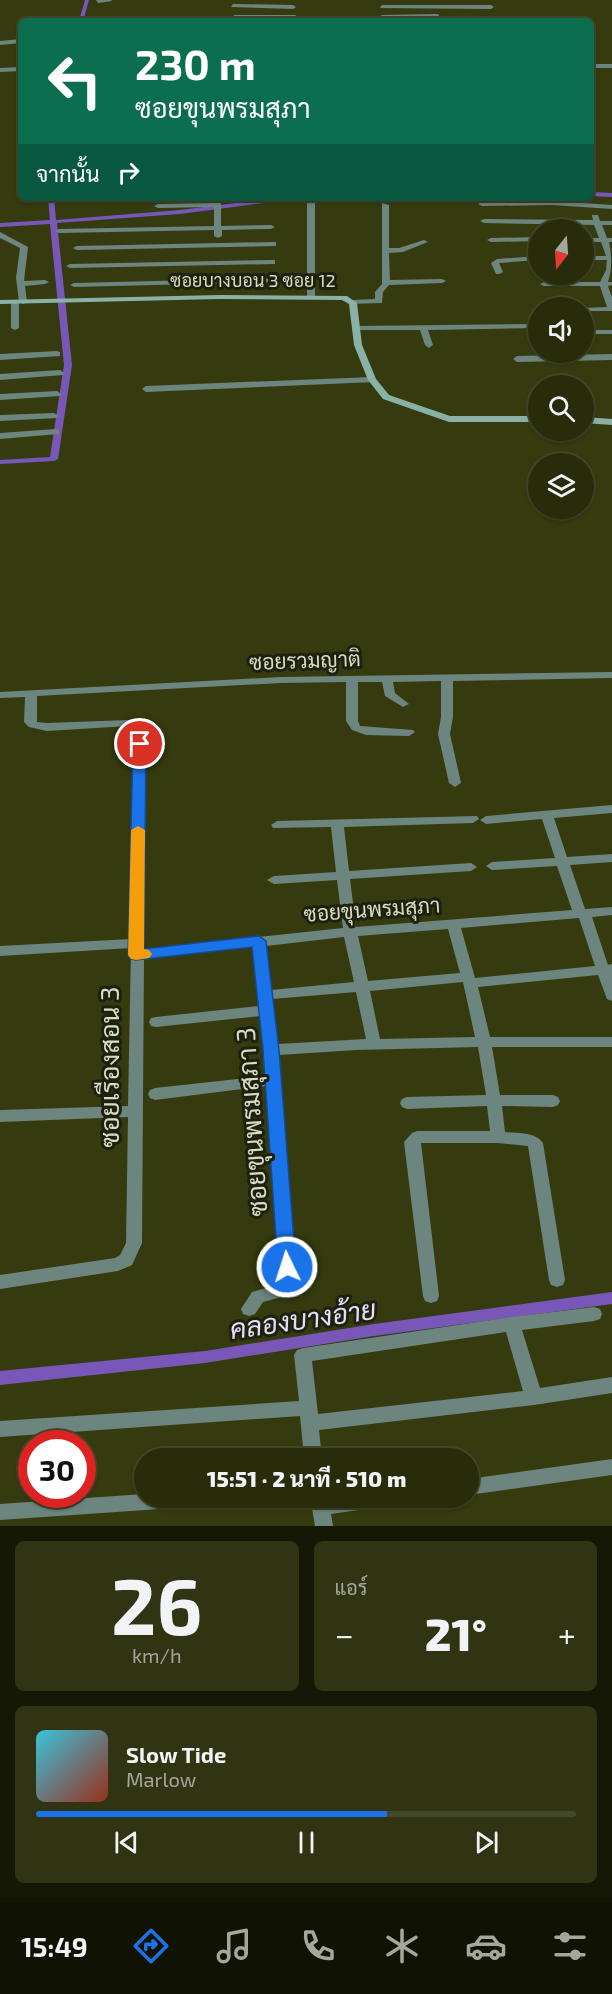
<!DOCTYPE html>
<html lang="th">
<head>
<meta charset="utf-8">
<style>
	body { margin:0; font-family:"Exo 2",Sarabun,sans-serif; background:#303413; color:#f1f3f6; height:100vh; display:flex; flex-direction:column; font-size:22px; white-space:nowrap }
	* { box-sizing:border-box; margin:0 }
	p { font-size:20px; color:#a5a79c }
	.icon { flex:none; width:33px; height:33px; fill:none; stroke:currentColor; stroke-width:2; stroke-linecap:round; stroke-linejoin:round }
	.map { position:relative; height:1526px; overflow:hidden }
	.details { display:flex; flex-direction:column; gap:15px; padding:15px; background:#161806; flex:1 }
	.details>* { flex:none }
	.hud { position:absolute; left:18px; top:18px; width:576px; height:183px; border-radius:9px; box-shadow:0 2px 4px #0004,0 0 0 2px #44482b; background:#0b6e4f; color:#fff; overflow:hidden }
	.needle { width:39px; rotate:197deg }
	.controls { position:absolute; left:528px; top:219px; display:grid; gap:12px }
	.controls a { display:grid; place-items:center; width:66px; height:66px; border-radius:50%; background:#282c0a; box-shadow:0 2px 4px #0004,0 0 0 2px #44482b; font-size:30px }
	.speed { position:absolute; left:18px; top:1430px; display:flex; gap:12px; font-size:30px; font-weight:700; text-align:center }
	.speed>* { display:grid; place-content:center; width:78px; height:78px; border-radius:50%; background:#282c0a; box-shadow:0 2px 4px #0004,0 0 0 2px #44482b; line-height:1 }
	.speed .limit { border:9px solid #d22; background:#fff; color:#111 }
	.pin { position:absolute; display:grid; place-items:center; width:51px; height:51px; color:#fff; margin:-26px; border:3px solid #fff; border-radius:50%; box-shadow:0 2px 6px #0007 }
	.me { position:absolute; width:66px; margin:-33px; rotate:356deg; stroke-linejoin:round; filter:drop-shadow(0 0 4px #0008) }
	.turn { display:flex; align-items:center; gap:21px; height:126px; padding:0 18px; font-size:27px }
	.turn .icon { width:78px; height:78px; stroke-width:2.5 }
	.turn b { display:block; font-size:42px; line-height:51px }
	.then { display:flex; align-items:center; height:57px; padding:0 18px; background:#0003; gap:12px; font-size:22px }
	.big { font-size:45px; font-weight:800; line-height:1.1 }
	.details .tile { flex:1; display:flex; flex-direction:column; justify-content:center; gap:9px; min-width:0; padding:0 21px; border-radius:9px; background:#303413 }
	.details .dial { align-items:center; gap:0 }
	.dial b { font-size:78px; line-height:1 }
	.song { display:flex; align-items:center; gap:18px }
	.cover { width:72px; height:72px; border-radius:9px; background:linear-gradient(135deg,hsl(190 70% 55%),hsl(10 70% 35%)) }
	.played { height:6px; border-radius:3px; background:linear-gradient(90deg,#1a73e8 65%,#44482b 65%) }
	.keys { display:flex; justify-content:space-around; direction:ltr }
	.heat { display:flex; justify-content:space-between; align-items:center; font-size:33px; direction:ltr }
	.details .tiles { flex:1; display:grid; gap:15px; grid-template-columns:1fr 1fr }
	.tile:last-child { grid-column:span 2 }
	.trip { position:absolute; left:134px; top:1448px; width:345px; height:60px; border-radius:30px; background:#282c0a; box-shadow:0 2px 4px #0004,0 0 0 2px #44482b; font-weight:800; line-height:60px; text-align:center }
	.dock { display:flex; height:96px; justify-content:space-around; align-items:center; background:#101204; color:#a5a79c }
	.dock .icon { width:42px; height:42px }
	.dock .active { color:#1a73e8 }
	.dock b { font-size:27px; color:#f1f3f6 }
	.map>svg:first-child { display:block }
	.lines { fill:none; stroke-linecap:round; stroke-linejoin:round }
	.canal { fill:#7857b9; fill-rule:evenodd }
	.street { fill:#6d857f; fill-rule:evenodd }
	.secondary { fill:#8ab1a7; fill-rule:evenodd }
	.route { fill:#1a73e8; stroke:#114b97; stroke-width:1.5 }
	.slow { fill:#f59e0b }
	.labels { text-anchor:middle; stroke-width:6; stroke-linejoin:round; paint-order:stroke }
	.far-street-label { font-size:18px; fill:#d7dcc4; stroke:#1e210e }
	.street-label { font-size:21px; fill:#d7dcc4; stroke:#1e210e }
	.near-street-label { font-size:26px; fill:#d7dcc4; stroke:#1e210e }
	.near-water-label { font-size:27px; font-style:italic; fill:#e5def9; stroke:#1e210e }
</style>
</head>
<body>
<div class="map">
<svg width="612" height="1526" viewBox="0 0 612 1526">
	<rect width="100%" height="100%" fill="#353b0e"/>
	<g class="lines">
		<!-- canal -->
		<g class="canal">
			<path d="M85 0H89L83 21H79Z"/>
			<path d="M591 192 612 193V197L591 196Z"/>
			<path d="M48 198H54L56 220 180 210 275 198H290L287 200 180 214 57 223 72 365 58 459 54 461 0 464V460L50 457 64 365 50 224 0 227V223L50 220Z"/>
			<path d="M612 1292V1304L374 1336 205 1363 0 1385V1371L205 1351 374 1324Z"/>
		</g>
		<!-- street -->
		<g class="street">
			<path d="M96 0H111L112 1 98 3Z"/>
			<path d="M233 4 293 5 296 7 293 9 231 7Z"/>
			<path d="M382 5H491L494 7 491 9 380 8Z"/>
			<path d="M438 14 440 17 382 19 379 17 382 15Z"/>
			<path d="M234 15H295L298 17 295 19 232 18Z"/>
			<path d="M21 39V43L0 45V41Z"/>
			<rect x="591" y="64" width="21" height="4"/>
			<path d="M21 67V71L0 72V68Z"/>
			<path d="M213 198H221V226L271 225 275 227 271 229 222 230V236L218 238 214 236V230L59 233 55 231 59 229 214 226V207L158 208 154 206 158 204 214 203Z"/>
			<path d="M310 198 315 200V296L311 298 307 296V200Z"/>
			<path d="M552 201 612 205V209L552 205 482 206 478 204 482 202Z"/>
			<path d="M382 203 389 205V248H399L424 240 428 242 403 252 389 253 390 280 442 279 446 281 442 283 389 285 383 292 382 303 349 304 348 302 352 300 375 299V292L382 284Z"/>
			<path d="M592 215H598L600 221H612V225H602L607 238H612V242H609C612 255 612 270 608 282H612V285L608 286 612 297V311H584V308H581L607 307 600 286H544L540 284 544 282H600L606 270 607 260H584V256H606L601 242H584V238H599L594 225 484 223 480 221 484 219 593 220Z"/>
			<path d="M0 232 28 247 24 281 45 280 49 282 45 284 25 286 27 302 23 304 19 302V328L15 330 11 328V302L15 300 19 302 16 278 20 248 0 238Z"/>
			<path d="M538 237V241L491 242 487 240 491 238Z"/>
			<path d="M273 242H276V246L77 250 73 248 77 246Z"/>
			<path d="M538 256V260L499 263 503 272 499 274H496L491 263 497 259Z"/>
			<path d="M272 260H275V264L70 268 66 266 70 264Z"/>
			<path d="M273 278 277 280 276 282 74 287 70 285 74 283Z"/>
			<path d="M533 324H536V328L428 330 433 345 429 348 425 345 420 330H356L352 328 356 326Z"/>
			<rect x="584" y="330" width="28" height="4"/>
			<path d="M57 351 60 352V356L0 360V354Z"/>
			<path d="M612 354V360L517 362 513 359 517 356Z"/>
			<path d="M60 370 64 373 63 375 0 380V374Z"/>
			<path d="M372 377 375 378V382L146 392 142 389 146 386Z"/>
			<path d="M57 391 61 394 60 396 0 400V394Z"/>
			<path d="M54 413 59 416 57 418 0 421V415Z"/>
			<path d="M56 429 59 430V434L0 439V433Z"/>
			<path d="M612 672V678L453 681V717L450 734 461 783 455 787 449 783 438 734 441 717V681L393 682 395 693 409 704 403 707 385 696 382 682H358V721L360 726 413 730 415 732 409 736 366 735 352 730 346 721V682L281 683 37 696V722L47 723 128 720 134 723 128 726 47 731 29 727 24 722 25 697 0 698V692L281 677Z"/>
			<path d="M140 740 146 744 144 949 343 928 337 880 274 884 267 880 274 876 336 872 331 827 273 828 271 825 277 821 477 816 479 819 473 823 344 827 349 871 471 863 477 867 471 871 350 879 356 927 572 910 557 866 492 870 486 866 492 862 555 858 542 819 486 824 480 820 486 816 612 805V813L554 818 567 857 612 854V862L570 865 585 909 612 907V915L592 917 608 965 612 964V1001L607 999 598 975 478 987 490 1037H612V1047H492L500 1095H553L558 1097 560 1101 558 1105 553 1107 502 1106 505 1132C517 1133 536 1132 543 1143L565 1280 563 1285 557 1287 551 1285 549 1280 528 1146 498 1143H421L439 1296 437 1301 431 1303 425 1301 423 1296 404 1142 412 1133 417 1131H490L487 1106 407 1109 402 1107 400 1103 402 1099 407 1097 486 1095 478 1047 356 1050 279 1055 296 1279 293 1294 263 1302 255 1314 249 1316 243 1314 241 1309 252 1292 279 1284 280 1279 266 1086 155 1100 150 1098 148 1094 150 1090 155 1088 266 1076 260 1016 156 1027 151 1026 149 1022 151 1018 156 1017 259 1006 253 947 144 959 142 1243 132 1265 118 1271 0 1289V1275L115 1258 120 1255 126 1243 128 1117 0 1122V1110L128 1106 131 948 0 956V946L131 939 134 744ZM579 918 595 966 475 978 461 928ZM448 929 460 973 368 981 358 936ZM344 937 354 982 271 990 266 946ZM463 982 475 1037 380 1039 370 991ZM356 992 366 1039 278 1044 272 999Z"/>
			<path d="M594 1307 600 1309 602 1314 600 1319 594 1321 522 1330 540 1388 612 1377V1393L534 1405 319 1430 322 1458H304L300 1416 0 1437V1421L299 1401 294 1355 297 1350 303 1348 512 1317ZM506 1332 523 1391 318 1414 312 1361Z"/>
			<path d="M612 1459V1475L468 1495V1479Z"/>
			<path d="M144 1494V1497H227L224 1503 218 1505 0 1520V1504Z"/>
			<path d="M310 1497H402L399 1503 393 1505 331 1514 333 1526H315Z"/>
		</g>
		<!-- secondary -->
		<g class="secondary">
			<path d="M220 295 347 296 357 303 362 345 376 379 389 395 450 416H538V422H449L383 399 368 380 354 345 349 304 342 300 220 299 0 304V300Z"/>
			<path d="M584 417 612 419V425L584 423Z"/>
		</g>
	</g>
	<!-- route -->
	<path class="route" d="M140 740 146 744 144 949 259 936 266 941 279 1050 296 1267 294 1272 287 1274 280 1272 278 1267 263 1050 252 947 136 960 131 959 128 955 133 744Z"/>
	<!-- slow -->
	<path class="slow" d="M138 826 145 830 144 949 149 950 152 954 149 958 136 960 131 959 128 955 131 830Z"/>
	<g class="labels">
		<!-- far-street labels -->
		<g class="far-street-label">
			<text x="253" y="287">ซอยบางบอน 3 ซอย 12</text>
		</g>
		<!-- street labels -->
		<g class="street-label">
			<text transform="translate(305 661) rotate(-2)" y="7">ซอยรวมญาติ</text>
			<text transform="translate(372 910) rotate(-4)" y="7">ซอยขุนพรมสุภา</text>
		</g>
		<!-- near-street labels -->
		<g class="near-street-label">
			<text transform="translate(110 1067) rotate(-90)" y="9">ซอยเรืองสอน 3</text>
			<text transform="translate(252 1122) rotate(-94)" y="9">ซอยขุนพรมสุภา 3</text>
		</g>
		<!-- near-water labels -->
		<g class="near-water-label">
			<text transform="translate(303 1320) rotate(-8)" y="9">คลองบางอ้าย</text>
		</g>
	</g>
</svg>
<div class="controls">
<a><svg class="needle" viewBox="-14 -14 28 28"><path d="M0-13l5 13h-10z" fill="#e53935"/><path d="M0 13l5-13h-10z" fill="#a5a79c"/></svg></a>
<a><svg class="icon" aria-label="sound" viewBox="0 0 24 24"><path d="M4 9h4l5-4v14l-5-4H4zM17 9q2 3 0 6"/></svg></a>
<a><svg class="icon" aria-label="search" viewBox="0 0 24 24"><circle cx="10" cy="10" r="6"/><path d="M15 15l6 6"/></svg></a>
<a><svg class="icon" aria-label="layers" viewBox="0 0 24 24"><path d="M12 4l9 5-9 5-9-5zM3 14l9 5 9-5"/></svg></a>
</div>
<div class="speed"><div class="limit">30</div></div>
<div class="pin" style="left:140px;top:744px;background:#d93025"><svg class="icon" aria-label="arrive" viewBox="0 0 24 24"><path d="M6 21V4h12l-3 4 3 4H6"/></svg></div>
<svg class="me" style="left:287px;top:1267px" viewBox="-20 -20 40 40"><circle r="17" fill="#1a73e8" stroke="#fff" stroke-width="3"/><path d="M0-11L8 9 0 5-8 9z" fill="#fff"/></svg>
<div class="trip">15:51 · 2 นาที · 510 m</div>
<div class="hud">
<div class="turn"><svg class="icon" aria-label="left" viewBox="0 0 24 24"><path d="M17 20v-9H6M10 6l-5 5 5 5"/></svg><div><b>230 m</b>ซอยขุนพรมสุภา</div></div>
<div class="then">จากนั้น<svg class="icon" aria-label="right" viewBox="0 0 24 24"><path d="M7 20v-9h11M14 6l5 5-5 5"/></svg></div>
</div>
</div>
<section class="details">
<div class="tiles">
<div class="tile dial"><b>26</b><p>km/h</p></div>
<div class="tile"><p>แอร์</p>
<div class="heat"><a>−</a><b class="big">21°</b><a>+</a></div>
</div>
<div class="tile">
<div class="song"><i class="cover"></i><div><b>Slow Tide</b><p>Marlow</p></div></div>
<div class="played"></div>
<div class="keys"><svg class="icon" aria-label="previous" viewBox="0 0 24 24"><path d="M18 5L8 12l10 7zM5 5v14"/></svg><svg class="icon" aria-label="pause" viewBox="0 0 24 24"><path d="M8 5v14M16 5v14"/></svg><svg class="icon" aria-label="next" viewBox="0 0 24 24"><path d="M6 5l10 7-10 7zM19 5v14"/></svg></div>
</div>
</div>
</section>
<nav class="dock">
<b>15:49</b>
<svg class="icon active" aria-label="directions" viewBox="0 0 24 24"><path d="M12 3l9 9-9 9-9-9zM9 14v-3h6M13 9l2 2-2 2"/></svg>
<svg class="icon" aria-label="music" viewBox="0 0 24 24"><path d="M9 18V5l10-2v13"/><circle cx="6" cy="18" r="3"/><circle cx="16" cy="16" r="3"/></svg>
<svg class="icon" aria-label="phone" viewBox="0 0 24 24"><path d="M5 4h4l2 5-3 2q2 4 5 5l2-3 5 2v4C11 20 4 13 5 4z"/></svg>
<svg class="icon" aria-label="climate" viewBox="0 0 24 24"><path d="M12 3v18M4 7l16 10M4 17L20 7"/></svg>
<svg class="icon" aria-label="car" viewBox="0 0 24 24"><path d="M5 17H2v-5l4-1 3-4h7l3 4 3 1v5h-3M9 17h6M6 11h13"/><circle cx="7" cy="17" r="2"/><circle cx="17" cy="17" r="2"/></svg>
<svg class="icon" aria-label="filters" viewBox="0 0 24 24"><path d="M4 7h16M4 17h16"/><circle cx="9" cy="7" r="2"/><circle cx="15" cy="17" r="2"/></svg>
</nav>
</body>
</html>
